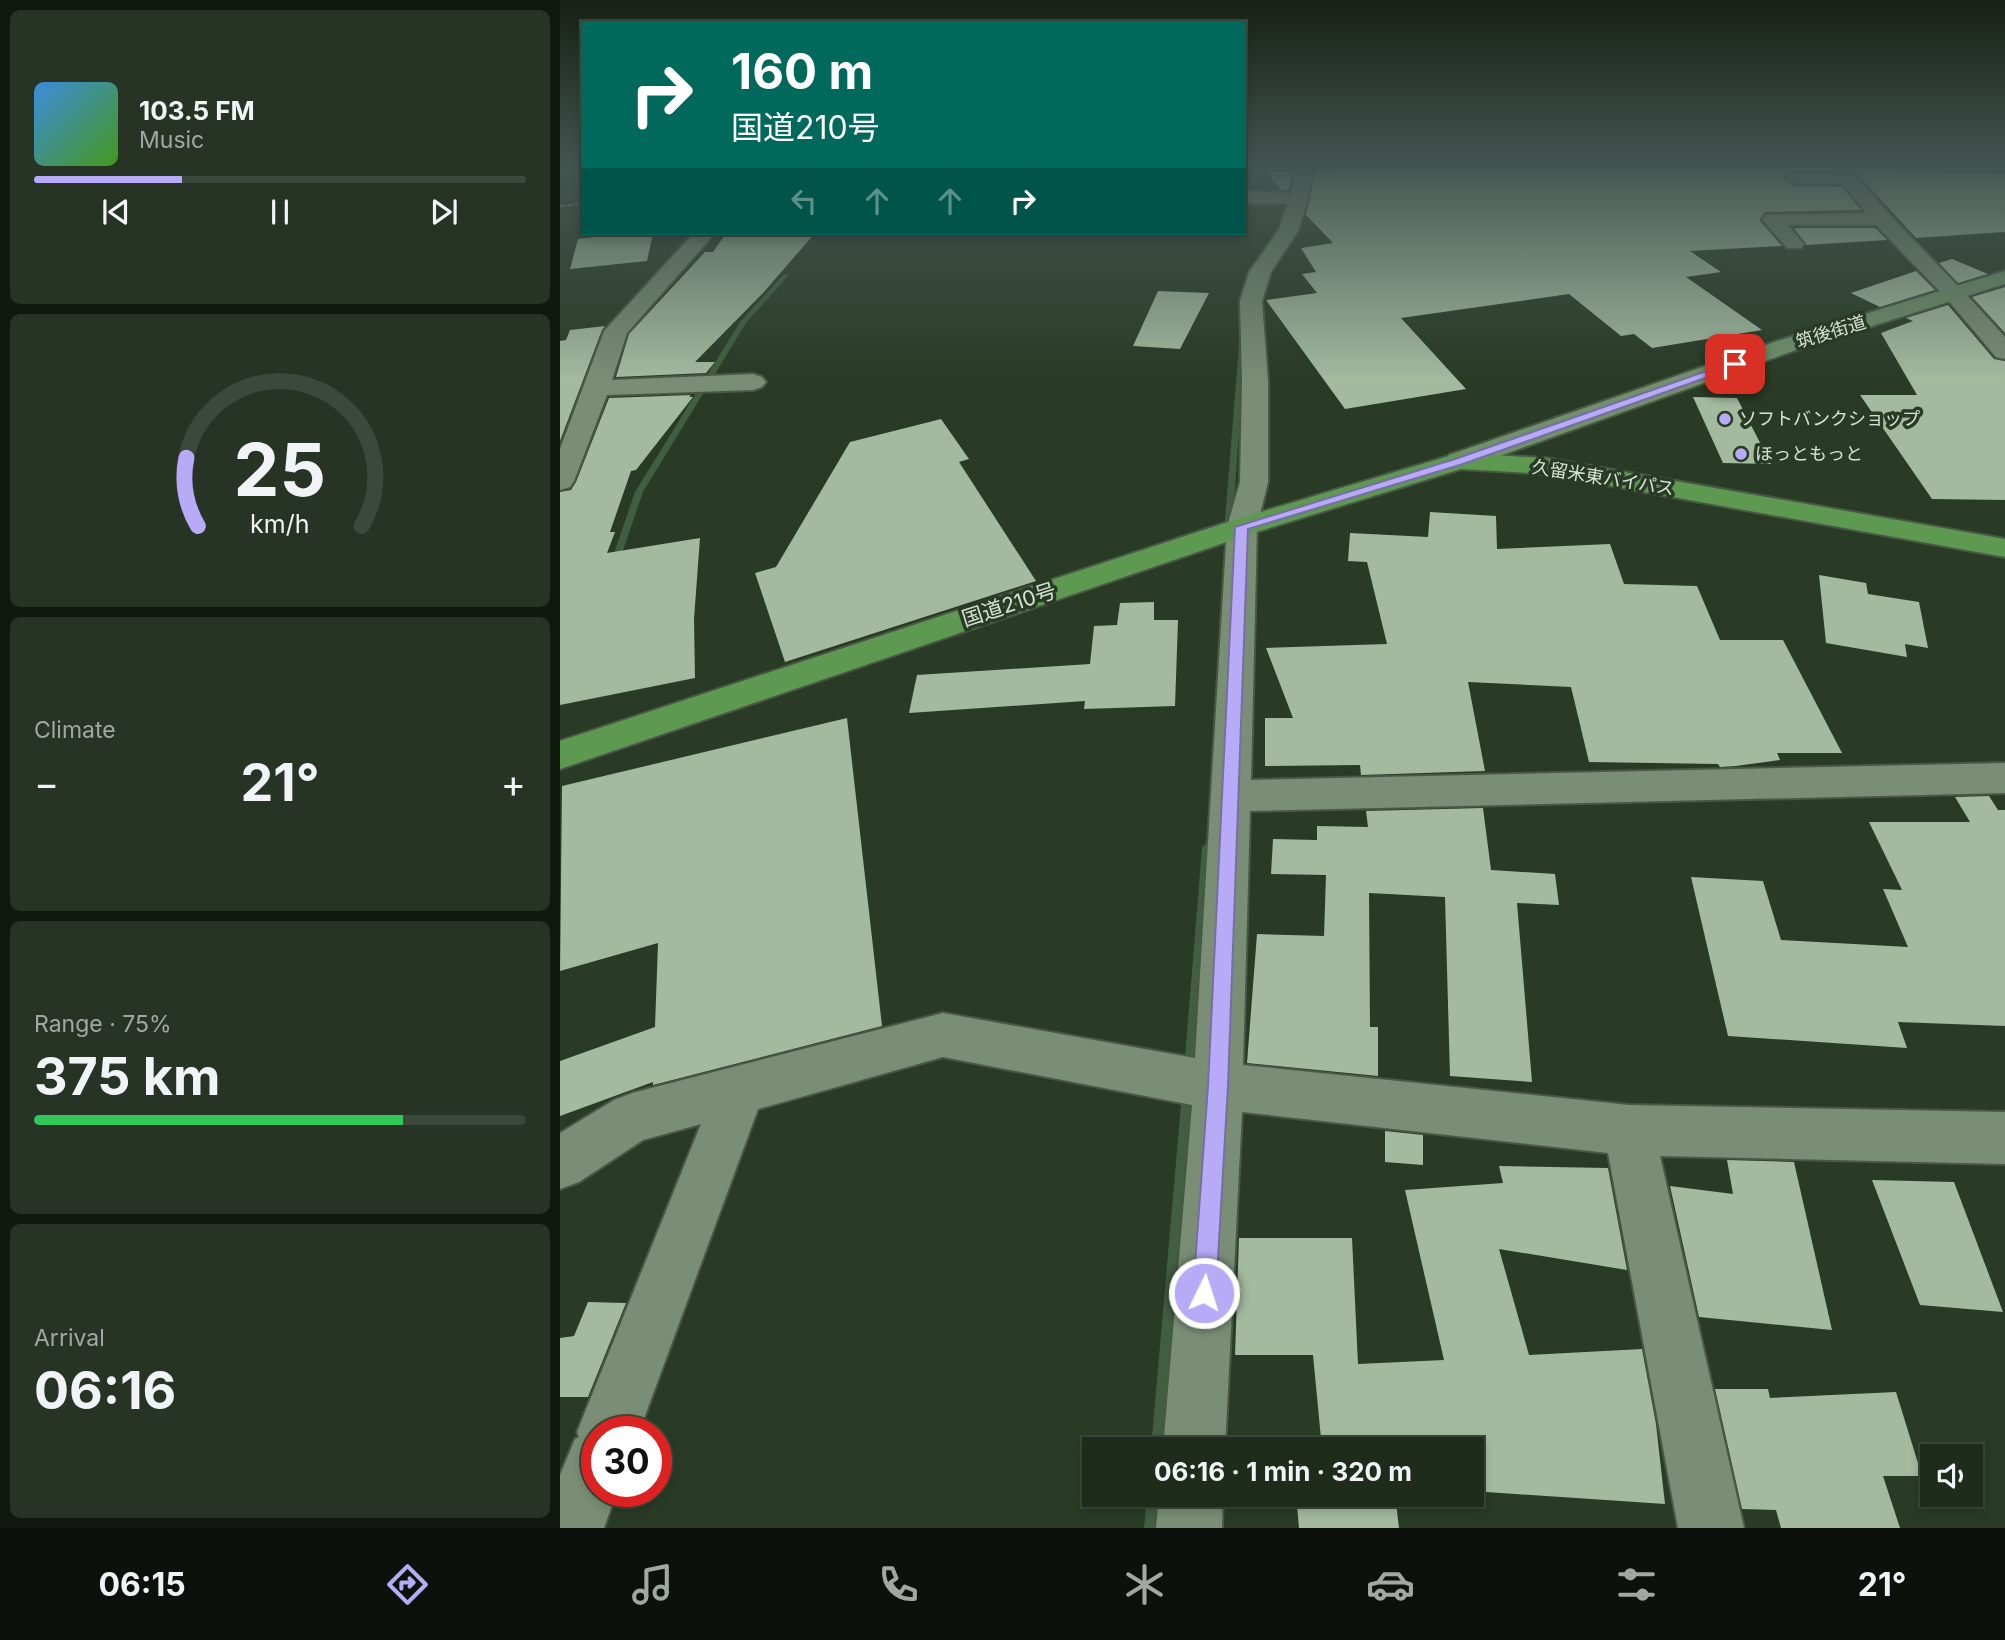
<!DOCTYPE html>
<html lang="en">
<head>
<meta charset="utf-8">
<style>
	body { margin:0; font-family:Inter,"Noto Sans JP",sans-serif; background:#273425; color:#f1f3f6; height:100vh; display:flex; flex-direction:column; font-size:26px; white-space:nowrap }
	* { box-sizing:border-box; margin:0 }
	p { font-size:23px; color:#a1a7a3 }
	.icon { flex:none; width:38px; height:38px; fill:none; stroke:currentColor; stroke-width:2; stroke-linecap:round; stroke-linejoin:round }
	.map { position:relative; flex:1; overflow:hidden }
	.sheet { display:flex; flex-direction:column; gap:10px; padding:10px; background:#11180f; width:560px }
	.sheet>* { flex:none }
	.hud { position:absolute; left:21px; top:21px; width:665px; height:214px; border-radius:0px; box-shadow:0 4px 10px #0003,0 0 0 2px #3c483b; background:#00695c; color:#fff; overflow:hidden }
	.controls { position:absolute; left:1360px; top:1444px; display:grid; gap:14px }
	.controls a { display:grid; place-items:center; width:63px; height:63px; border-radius:0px; background:#1f2c1c; box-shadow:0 4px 10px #0003,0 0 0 2px #3c483b; font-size:35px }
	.speed { position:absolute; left:21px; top:1416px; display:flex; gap:14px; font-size:35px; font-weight:700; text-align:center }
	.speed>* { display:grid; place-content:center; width:91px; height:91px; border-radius:50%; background:#1f2c1c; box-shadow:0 4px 10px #0003,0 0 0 2px #3c483b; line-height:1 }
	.speed .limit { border:10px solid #d22; background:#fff; color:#111 }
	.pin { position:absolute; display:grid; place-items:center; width:60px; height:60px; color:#fff; margin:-30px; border-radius:14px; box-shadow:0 4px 10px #0006 }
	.me { position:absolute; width:77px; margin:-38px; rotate:4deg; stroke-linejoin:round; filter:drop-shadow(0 0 5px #0008) }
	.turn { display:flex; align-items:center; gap:24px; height:147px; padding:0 35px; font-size:32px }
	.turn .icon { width:91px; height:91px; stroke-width:2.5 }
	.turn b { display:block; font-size:49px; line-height:60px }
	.lanes { display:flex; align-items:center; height:66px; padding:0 35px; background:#0003; justify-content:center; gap:35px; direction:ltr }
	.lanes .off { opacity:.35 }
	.big { font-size:52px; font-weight:700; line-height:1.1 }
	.sheet .card { flex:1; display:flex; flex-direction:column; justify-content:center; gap:10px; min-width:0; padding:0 24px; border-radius:10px; background:#273425 }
	.sheet .dial { align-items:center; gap:0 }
	.dial svg { height:182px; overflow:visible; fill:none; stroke:#3c483b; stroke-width:7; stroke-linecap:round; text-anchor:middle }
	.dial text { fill:#f1f3f6; stroke:none }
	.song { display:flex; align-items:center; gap:21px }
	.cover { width:84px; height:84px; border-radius:10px; background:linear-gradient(135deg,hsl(210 70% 55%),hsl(100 70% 35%)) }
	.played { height:7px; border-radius:4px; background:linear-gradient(90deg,#b7abf8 30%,#3c483b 30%) }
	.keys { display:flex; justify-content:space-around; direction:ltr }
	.heat { display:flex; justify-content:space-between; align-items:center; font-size:38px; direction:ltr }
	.charge { height:10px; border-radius:5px; background:linear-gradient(90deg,#34c759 75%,#3c483b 0) }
	.trip { position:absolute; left:522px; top:1437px; width:402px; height:70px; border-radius:0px; background:#1f2c1c; box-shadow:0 4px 10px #0003,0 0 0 2px #3c483b; font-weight:700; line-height:70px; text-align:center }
	.tabs { display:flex; height:112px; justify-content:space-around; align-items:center; background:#0c120b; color:#a1a7a3 }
	.tabs .icon { width:49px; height:49px }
	.tabs .current { color:#b7abf8 }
	.tabs b { font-size:32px; color:#f1f3f6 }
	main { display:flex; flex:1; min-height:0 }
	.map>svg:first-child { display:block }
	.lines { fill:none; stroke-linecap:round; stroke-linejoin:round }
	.stream { fill:#415e40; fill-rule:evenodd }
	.building { fill:#a3ba9f }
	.street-casing { stroke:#485845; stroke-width:4 }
	.secondary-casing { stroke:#485845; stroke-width:4 }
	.highway-casing { stroke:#485845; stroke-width:4 }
	.street { fill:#798e75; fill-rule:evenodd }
	.secondary { fill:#71916a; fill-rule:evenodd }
	.highway { fill:#5e9952; fill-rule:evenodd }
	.rail { stroke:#7c8b79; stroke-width:2.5; stroke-dasharray:5 2.5; stroke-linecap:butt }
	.route { fill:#b7abf8; stroke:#776fa1; stroke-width:2 }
	.poi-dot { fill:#b7abf8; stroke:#293b25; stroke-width:2.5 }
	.labels { text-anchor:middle; stroke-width:7; stroke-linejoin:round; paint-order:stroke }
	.far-street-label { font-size:18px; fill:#d6e2d4; stroke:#293b25 }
	.far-poi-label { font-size:18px; fill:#d6e2d4; stroke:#293b25; text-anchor:start }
	.street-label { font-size:21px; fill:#d6e2d4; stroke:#293b25 }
</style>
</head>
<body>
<main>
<section class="sheet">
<div class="card">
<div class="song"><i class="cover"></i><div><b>103.5 FM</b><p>Music</p></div></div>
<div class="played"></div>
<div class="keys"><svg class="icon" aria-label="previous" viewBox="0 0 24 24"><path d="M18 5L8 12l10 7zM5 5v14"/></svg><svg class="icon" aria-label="pause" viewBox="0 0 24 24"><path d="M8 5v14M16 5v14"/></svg><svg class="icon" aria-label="next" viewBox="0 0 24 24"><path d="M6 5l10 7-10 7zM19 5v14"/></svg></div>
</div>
<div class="card dial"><svg viewBox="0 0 100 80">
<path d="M14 69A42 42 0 1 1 86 69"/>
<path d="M14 69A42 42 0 0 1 9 39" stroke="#b7abf8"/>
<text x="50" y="56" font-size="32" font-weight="700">25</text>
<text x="50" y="72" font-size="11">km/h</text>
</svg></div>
<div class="card"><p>Climate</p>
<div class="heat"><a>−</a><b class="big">21°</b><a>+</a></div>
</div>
<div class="card"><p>Range · 75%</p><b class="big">375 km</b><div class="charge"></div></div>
<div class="card"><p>Arrival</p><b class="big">06:16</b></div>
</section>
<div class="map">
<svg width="1445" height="1528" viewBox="0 0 1445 1528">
	<rect width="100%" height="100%" fill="#293b25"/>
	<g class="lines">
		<!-- stream -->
		<g class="stream">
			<path d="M224 274 229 275 186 323 83 492 59 562 58 564H52L51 562 75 492 180 322Z"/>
			<path d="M682 343 685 345 672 532 668 534 664 532 679 345Z"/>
			<path d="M648 843 652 845 654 848 638 1070 636 1074 631 1076 626 1074 624 1070 642 848 644 845Z"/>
			<path d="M629 1086 634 1088 636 1093 607 1449H591L622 1093 624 1088Z"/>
			<path d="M587 1494H605L602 1528H584Z"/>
		</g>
	</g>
	<!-- building -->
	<g class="building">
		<path d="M769 167 1268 168 1269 170H1235L1224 179 1235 186 1282 187 1301 210 1205 212 1200 221 1222 246 1130 251 1161 272 1126 277 1202 330 1092 348 1074 334 1061 336 1009 294 841 318 906 389 785 409 706 300 757 293 742 274 756 272 741 248 773 243 746 215 755 171H773Z"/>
		<path d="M1291 167H1333L1341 173 1445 174V232L1356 238Z"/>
		<path d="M705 172H732L729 190H722Z"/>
		<path d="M1234 228H1315L1327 240 1246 245Z"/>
		<path d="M68 233H93L87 261 10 269 18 239Z"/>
		<path d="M166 233H255L204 292 135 362H155L146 373 56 377 69 334 145 252H153Z"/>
		<path d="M1392 259 1428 274 1398 283 1379 263Z"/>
		<path d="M1356 271 1375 290 1320 307 1291 293Z"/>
		<path d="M1445 287V333L1412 297Z"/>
		<path d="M598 291 649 293 620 349 573 346Z"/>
		<path d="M1388 305 1434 359 1445 361V500L1372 499 1300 395H1357L1321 333 1353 321 1346 318Z"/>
		<path d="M45 326 42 330 0 441V341L6 340 10 330Z"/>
		<path d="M131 395 129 397H133L76 470 71 471 50 532H55L47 553 140 538 134 619 135 678 0 705V492L11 490 16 482 49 398Z"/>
		<path d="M1133 397 1177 398 1211 464 1163 463Z"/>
		<path d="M381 419 409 459 399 462 476 581 225 662 195 573 216 567 290 442Z"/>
		<path d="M870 512 936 516 937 549 1050 544 1064 584 1137 586 1160 640H1223L1282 753H1217L1220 760 1176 766 1160 767 1158 764 1029 762 1011 687 908 682 925 771 801 775 800 765 705 766V718H733L706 648 827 644 807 562 788 561 790 533 868 537Z"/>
		<path d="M1259 575 1306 583 1308 594 1359 602 1368 648 1345 644 1347 657 1266 643Z"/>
		<path d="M594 602V620H618L615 706 524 709 525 701 349 713 357 675 530 664 534 626 557 625 560 603Z"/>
		<path d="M287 718 322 1026 93 1085V1082L0 1116V1061L95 1027 98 943 0 971 2 786Z"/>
		<path d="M1429 796 1438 810H1445V1026L1338 1022 1347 1048 1168 1036 1131 877 1203 881 1221 940 1348 947 1323 889 1342 890 1309 822H1410L1395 797Z"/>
		<path d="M923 808 931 870 995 874 999 905 957 903 972 1082 890 1076 885 897 809 893 810 1027H818V1076L687 1063 697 934 764 936 766 875 711 874 713 839 757 840V826L808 827 806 811Z"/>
		<path d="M825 1131 863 1135V1165L825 1162Z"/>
		<path d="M1167 1160 1234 1162 1272 1330 1139 1317 1110 1186 1173 1194Z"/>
		<path d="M939 1166 1048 1168 1067 1270 939 1249 969 1355 1082 1349 1096 1424 1105 1504 912 1491V1449H762L753 1355H675L679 1238H792L798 1364 884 1360 845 1190 943 1183Z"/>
		<path d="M1312 1180 1394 1182 1443 1312 1360 1305Z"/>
		<path d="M28 1302 66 1303 28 1397H0V1338L14 1336Z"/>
		<path d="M1155 1389H1208L1210 1398 1336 1392 1362 1476H1323L1340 1528H1221L1216 1510 1182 1509Z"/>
		<path d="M736 1494H835L839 1528H739Z"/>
	</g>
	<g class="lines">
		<!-- street casing -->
		<g class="street-casing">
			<g id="street">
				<path d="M735 167H753L748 199 738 231 711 272 702 301 708 381V482L697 527 691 780 1445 763V793L690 811 683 1065 1069 1105 1445 1112V1164L1100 1156 1184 1528H1118L1048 1153 682 1112 665 1449H603L632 1105 383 1057 198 1109 79 1432H37V1491H57L44 1528H0V1475L15 1439 19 1437 17 1432 141 1124 83 1140 19 1182 0 1189V1133L54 1100 72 1093 383 1013 635 1058 667 527 680 482 682 381 680 301 689 272 718 231 728 204 684 203V191L731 193Z"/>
				<path d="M1270 167H1288C1337 226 1394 279 1445 337V359L1436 357 1387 299 1316 225H1228L1244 244 1241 248H1227L1202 219 1205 215 1306 213 1283 184 1235 183 1226 178 1235 173H1275Z"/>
				<path d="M134 233H155L67 333 52 380 193 374 202 377 206 382 202 387 193 390 47 395 14 481 10 487 0 490V449L44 331Z"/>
				<path d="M599 1494H663L662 1528H596Z"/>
			</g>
		</g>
		<!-- secondary casing -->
		<g class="secondary-casing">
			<path id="secondary" d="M1445 271V284L1233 351 909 467 899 469 889 467 885 461 889 455 1217 341Z"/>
		</g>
		<!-- highway casing -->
		<g class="highway-casing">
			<path id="highway" d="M899 453 985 458 1445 539V557L985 474 901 469 693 533 0 769V741L671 521Z"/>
		</g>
		<!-- street -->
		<use href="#street" class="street"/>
		<!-- secondary -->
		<use href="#secondary" class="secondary"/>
		<!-- highway -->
		<use href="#highway" class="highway"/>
		<!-- rail -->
		<path class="rail" d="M0 206 23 204"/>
	</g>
	<!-- sky -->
	<linearGradient id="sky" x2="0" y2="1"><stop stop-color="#172014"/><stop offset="0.44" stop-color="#435551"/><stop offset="1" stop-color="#435551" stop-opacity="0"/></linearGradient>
	<rect width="1445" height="380" fill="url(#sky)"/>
	<!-- route -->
	<path class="route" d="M1175 361 1179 362V366L903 464 688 529 668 1086 656 1293 653 1302 644 1305 636 1302 633 1293 648 1086 675 527 895 459Z"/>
	<!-- markers -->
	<g class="poi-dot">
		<circle cx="1165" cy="419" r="7"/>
		<circle cx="1181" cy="454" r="7"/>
	</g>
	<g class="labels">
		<!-- far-street labels -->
		<g class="far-street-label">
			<text transform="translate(1271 332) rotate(-17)" y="6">筑後街道</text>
			<text transform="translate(1043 478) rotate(9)" y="6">久留米東バイパス</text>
		</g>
		<!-- far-poi labels -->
		<g class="far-poi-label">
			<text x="1179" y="425">ソフトバンクショップ</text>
			<text x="1195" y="460">ほっともっと</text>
		</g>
		<!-- street labels -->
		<g class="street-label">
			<text transform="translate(449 605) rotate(-18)" y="7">国道210号</text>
		</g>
	</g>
</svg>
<div class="controls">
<a><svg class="icon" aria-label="sound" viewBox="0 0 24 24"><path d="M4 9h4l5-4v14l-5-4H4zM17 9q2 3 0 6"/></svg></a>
</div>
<div class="speed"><div class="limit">30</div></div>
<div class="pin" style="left:1175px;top:364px;background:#d93025"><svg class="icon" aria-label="arrive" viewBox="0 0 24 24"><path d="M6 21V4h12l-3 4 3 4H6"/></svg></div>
<svg class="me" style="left:644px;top:1293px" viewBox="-20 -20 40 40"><circle r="17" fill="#b7abf8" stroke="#fff" stroke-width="3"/><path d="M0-11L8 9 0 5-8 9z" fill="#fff"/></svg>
<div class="trip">06:16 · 1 min · 320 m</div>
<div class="hud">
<div class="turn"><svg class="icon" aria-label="right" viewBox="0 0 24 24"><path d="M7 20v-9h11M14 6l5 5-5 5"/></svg><div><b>160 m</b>国道210号</div></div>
<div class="lanes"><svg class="icon off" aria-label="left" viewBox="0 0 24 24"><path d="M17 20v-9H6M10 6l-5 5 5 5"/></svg><svg class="icon off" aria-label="ahead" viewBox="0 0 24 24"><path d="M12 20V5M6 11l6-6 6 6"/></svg><svg class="icon off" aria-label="ahead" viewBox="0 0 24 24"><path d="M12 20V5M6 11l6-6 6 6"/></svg><svg class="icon" aria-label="right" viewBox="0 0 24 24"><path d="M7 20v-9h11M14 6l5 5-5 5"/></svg></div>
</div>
</div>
</main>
<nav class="tabs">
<b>06:15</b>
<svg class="icon current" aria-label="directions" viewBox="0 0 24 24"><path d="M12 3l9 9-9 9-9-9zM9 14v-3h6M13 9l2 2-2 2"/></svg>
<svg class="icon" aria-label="music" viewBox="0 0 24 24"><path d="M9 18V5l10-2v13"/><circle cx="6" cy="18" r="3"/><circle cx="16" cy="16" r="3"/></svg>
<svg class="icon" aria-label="phone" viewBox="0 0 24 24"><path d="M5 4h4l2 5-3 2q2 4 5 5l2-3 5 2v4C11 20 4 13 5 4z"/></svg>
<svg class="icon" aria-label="climate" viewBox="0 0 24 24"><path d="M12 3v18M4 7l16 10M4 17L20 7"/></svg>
<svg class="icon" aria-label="car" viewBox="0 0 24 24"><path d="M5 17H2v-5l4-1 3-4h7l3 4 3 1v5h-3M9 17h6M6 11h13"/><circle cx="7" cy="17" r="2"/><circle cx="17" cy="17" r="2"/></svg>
<svg class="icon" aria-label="filters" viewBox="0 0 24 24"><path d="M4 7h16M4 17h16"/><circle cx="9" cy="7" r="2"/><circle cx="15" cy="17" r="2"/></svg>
<b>21°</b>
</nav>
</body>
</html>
